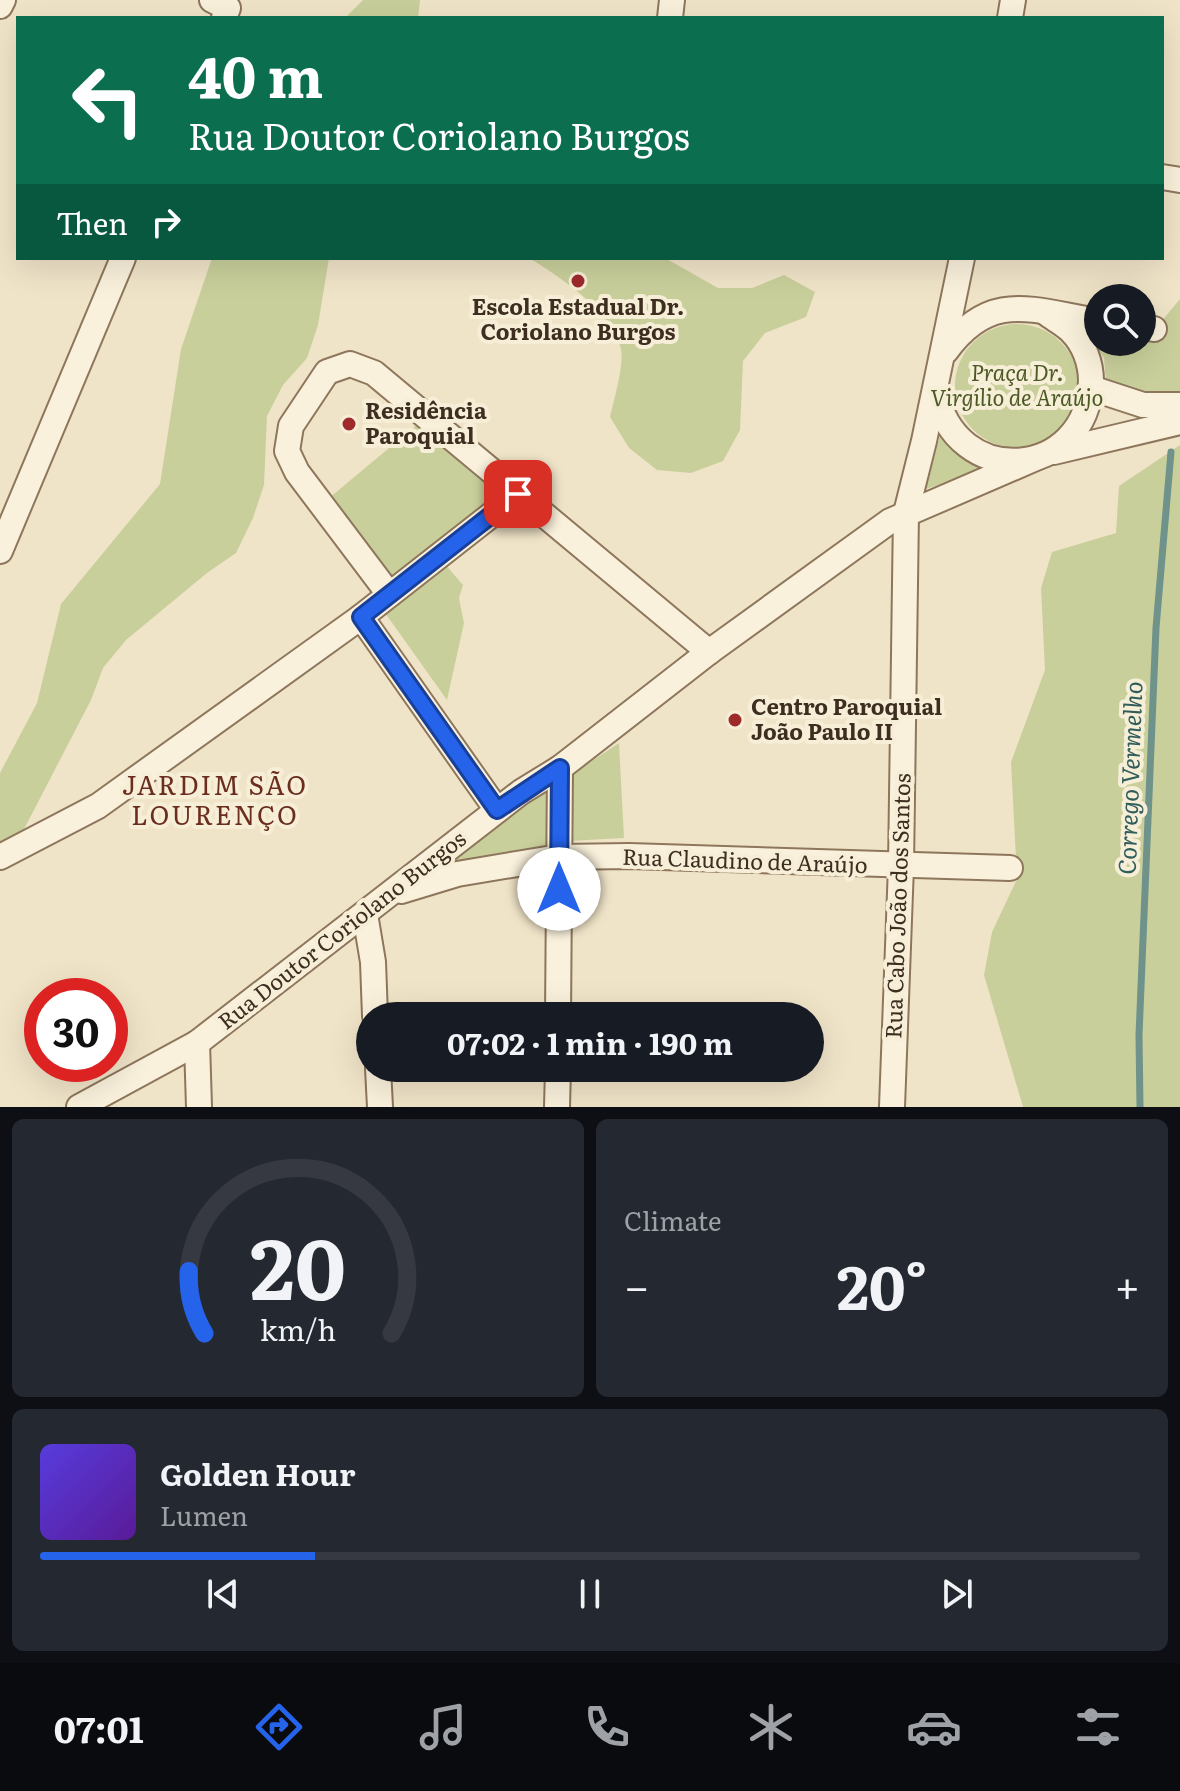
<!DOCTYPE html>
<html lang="en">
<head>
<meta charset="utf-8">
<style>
	body { margin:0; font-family:Literata,serif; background:#242831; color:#f1f3f6; height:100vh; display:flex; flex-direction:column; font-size:30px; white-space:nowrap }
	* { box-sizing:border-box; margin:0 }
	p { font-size:26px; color:#9ea1a6 }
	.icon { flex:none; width:44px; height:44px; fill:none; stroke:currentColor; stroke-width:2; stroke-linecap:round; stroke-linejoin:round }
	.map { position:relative; height:1107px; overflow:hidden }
	.sheet { display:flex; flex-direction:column; gap:12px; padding:12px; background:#0d0f14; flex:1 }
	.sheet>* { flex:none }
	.top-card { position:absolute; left:16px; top:16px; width:1148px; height:244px; border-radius:0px; box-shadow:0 8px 32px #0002; background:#0b6e4f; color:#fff; overflow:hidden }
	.buttons { position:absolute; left:1084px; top:284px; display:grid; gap:16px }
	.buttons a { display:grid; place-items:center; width:72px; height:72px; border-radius:50%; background:#171b24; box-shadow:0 8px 32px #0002; font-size:40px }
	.speed { position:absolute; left:24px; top:978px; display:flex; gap:16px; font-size:40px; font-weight:700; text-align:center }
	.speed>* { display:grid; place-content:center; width:104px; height:104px; border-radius:50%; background:#171b24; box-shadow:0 8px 32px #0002; line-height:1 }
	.speed .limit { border:12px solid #d22; background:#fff; color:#111 }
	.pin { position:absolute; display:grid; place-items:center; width:68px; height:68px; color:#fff; margin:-34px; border-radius:16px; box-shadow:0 4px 12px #0006 }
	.me { position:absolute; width:88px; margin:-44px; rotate:0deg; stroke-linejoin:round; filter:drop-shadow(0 0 6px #0008) }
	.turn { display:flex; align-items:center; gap:28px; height:168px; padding:0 40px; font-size:36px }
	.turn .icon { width:104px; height:104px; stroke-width:2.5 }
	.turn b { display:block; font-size:56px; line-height:68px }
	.then { display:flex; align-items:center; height:76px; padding:0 40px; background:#0003; gap:16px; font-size:30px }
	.big { font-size:60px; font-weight:700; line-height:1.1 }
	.sheet .widget { flex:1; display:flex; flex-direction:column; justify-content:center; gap:12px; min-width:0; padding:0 28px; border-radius:12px; background:#242831 }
	.sheet .dial { align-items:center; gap:0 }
	.dial svg { height:208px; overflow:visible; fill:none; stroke:#363941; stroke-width:7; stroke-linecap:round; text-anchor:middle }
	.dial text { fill:#f1f3f6; stroke:none }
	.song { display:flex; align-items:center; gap:24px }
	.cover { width:96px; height:96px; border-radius:12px; background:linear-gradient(135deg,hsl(250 70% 55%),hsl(270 70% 35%)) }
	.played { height:8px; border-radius:4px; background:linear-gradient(90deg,#2563eb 25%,#363941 25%) }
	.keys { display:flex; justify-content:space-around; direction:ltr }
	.heat { display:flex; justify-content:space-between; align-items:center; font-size:44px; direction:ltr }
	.sheet .tiles { flex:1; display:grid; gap:12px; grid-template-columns:1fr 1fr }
	.widget:last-child { grid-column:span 2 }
	.trip { position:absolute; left:356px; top:1002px; width:468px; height:80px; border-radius:40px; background:#171b24; box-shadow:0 8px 32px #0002; font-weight:700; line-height:80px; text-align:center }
	.tabs { display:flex; height:128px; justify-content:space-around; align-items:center; background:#090b0e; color:#9ea1a6 }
	.tabs .icon { width:56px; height:56px }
	.tabs .active { color:#2563eb }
	.tabs b { font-size:36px; color:#f1f3f6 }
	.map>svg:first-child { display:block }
	.green { fill:#c9cf9b }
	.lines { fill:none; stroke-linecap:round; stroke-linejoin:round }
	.stream { stroke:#6f938a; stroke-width:7 }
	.minor-casing { stroke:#8d765c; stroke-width:28 }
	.minor { stroke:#faf1dc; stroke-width:24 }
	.route-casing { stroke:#184099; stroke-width:20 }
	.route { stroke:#2563eb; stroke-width:14 }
	.poi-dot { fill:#9e2a2b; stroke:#f7eed8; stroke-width:3 }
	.labels { text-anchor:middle; stroke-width:8; stroke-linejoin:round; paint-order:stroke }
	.poi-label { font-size:22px; font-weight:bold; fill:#3d2e20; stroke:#f7eed8; text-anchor:start }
	.park-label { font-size:22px; font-style:italic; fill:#4d5a26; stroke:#f7eed8 }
	.street-label { font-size:22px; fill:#3d2e20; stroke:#f7eed8 }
	.water-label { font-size:24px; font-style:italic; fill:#2f5d5a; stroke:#f7eed8 }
	.quarter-label { font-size:26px; letter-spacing:2px; fill:#6b2e1e; stroke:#f7eed8 }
</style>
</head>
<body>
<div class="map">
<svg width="1180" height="1107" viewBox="0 0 1180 1107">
	<rect width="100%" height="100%" fill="#f0e4c8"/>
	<!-- green -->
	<g class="green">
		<path d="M363 0H420L418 18H345Z"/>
		<path d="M212 258H329L318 325 307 358 283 385 267 416 264 485 253 518 236 553 207 573 126 640 103 668 91 700 21 835 0 849V773L37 703 61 604 160 484 181 349Z"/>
		<path d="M529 258H665L718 288H752L784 275 815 292 806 317 765 333 743 361 740 430 723 461 691 473 657 470 629 448 610 417C614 399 624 367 621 349 614 313 559 276 529 258Z"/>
		<path d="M1180 299V393L1144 395 1106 381 1104 358 1084 328 1098 330V342H1142V336L1160 323Z"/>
		<circle cx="1017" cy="386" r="62"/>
		<path d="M426 417 514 491 438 556 463 585 459 598 464 623 447 700 378 603 389 595 322 504Z"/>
		<path d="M941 431 966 461 984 470 926 489Z"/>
		<path d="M1180 445V1107H1023L984 975 992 932 1017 879 1011 762 1045 670 1041 588 1052 552 1116 533 1119 486Z"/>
		<path d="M619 743 624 838 569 841 568 777Z"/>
		<path d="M557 773 556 855 411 881Z"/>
	</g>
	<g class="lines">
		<!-- stream -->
		<path class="stream" d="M1140 1107 1139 1035 1156 628 1171 452"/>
		<!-- minor casing -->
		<g class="minor-casing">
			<g id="minor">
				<path d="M212 0 228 8 224 18"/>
				<path d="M0 6 3 0"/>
				<path d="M670 18 672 0"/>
				<path d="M1010 18 1013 0"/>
				<path d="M1162 177 1180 180"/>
				<path d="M1142 327 1154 329"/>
				<path d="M946 351C991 289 1033 311 1098 321"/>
				<path d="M1091 388 1143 405H1180"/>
				<path d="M936 391C954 490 1087 481 1091 381 1091 363 1084 344 1071 331 1064 324 1054 319 1046 313"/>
				<path d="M1054 452 1180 422"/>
				<path d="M0 551 123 258"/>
				<path d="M389 594 297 472 287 451 291 426 327 372 350 364 374 373 709 652"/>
				<path d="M361 617 497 810"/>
				<path d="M0 857 98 806 361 617 518 494"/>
				<path d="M401 891 457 874 559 857 629 856 1010 868"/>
				<path d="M365 914 373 962 375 1016"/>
				<path d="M558 1016 560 768"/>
				<path d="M197 1043 199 1107"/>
				<path d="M378 1068 380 1107"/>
				<path d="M79 1107 197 1043 521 792 560 768 709 652 890 521 1036 458"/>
				<path d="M557 1107 558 1068"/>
				<path d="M892 1107 901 866 906 513 924 441 962 258"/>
			</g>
		</g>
		<!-- minor -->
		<use href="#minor" class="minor"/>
	</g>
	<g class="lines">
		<!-- route casing -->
		<g class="route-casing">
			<path id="route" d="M518 494 361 617 497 810 560 768 559 889"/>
		</g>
		<!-- route -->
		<use href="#route" class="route"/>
	</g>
	<!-- markers -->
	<g class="poi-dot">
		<circle cx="578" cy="281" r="8"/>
		<circle cx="349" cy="424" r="8"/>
		<circle cx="735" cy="720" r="8"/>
	</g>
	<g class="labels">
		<!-- poi labels -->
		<g class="poi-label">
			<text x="578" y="315" text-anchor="middle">Escola Estadual Dr.<tspan x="578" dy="25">Coriolano Burgos</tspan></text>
			<text x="365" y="419">Residência<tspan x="365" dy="25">Paroquial</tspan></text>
			<text x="751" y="715">Centro Paroquial<tspan x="751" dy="25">João Paulo II</tspan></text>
		</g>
		<!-- park labels -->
		<g class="park-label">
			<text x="1017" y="381">Praça Dr.<tspan x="1017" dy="25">Virgílio de Araújo</tspan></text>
		</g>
		<!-- street labels -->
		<g class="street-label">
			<text transform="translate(745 861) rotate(2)" y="8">Rua Claudino de Araújo</text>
			<text transform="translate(898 906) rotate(-88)" y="8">Rua Cabo João dos Santos</text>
			<text transform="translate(342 930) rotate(-38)" y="8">Rua Doutor Coriolano Burgos</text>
		</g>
		<!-- water labels -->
		<g class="water-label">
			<text transform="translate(1131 778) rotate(-88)" y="8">Corrego Vermelho</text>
		</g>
		<!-- quarter labels -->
		<g class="quarter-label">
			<text x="215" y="795">JARDIM SÃO<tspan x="215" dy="30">LOURENÇO</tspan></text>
		</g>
	</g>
</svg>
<div class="buttons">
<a><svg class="icon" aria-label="search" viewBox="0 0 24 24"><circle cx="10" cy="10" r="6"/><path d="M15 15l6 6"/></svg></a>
</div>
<div class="speed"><div class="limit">30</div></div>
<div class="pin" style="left:518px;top:494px;background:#d93025"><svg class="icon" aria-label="arrive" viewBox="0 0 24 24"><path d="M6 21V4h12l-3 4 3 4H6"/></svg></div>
<svg class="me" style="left:559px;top:889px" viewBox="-20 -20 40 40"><circle r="19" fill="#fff"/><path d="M0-13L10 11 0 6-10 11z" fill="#2563eb"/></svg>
<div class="trip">07:02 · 1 min · 190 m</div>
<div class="top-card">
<div class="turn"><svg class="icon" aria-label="left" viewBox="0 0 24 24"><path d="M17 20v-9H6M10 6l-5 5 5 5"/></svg><div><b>40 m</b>Rua Doutor Coriolano Burgos</div></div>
<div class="then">Then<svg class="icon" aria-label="right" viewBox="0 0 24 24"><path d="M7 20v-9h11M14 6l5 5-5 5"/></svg></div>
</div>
</div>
<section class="sheet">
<div class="tiles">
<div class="widget dial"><svg viewBox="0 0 100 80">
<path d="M14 69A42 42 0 1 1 86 69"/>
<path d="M14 69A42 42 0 0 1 8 45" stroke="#2563eb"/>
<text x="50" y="56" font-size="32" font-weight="700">20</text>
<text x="50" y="72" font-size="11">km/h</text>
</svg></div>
<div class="widget"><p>Climate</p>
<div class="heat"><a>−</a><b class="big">20°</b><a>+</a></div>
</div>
<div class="widget">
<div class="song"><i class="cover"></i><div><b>Golden Hour</b><p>Lumen</p></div></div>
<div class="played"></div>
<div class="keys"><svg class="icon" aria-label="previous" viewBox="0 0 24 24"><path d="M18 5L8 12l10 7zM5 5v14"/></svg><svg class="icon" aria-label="pause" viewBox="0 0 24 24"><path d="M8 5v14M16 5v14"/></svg><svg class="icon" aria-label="next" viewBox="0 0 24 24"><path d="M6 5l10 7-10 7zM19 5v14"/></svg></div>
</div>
</div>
</section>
<nav class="tabs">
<b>07:01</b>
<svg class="icon active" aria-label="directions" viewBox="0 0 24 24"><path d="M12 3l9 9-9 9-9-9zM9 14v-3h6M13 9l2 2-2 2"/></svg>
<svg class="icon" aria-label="music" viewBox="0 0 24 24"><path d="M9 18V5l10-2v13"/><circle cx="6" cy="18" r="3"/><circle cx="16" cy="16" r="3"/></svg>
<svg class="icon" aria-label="phone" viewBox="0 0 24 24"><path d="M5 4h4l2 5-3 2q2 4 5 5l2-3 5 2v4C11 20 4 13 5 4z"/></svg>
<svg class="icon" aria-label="climate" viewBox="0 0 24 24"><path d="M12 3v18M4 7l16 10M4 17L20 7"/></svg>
<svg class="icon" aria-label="car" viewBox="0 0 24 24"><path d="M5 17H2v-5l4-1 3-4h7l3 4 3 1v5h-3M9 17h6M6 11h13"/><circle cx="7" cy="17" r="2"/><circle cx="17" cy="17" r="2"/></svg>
<svg class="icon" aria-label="filters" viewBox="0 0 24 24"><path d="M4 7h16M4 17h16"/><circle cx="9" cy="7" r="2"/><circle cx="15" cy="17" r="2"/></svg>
</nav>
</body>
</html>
